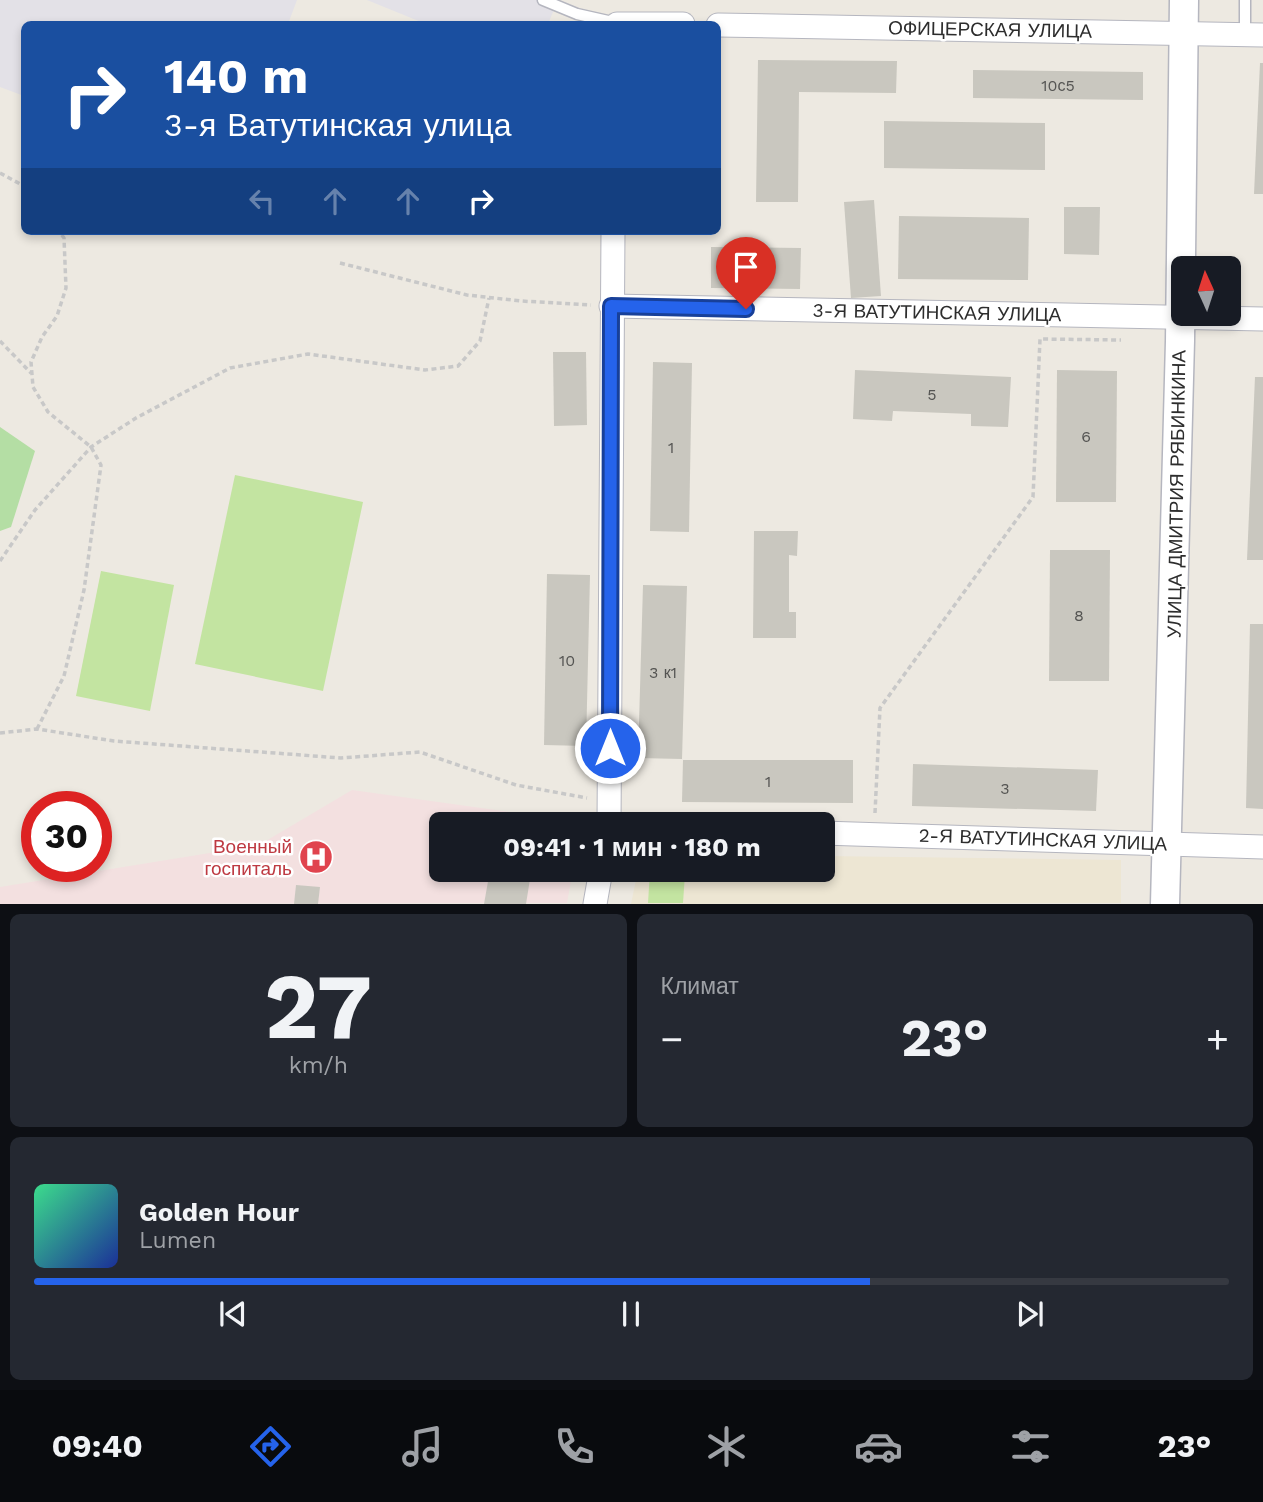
<!DOCTYPE html>
<html lang="ru">
<head>
<meta charset="utf-8">
<style>
	body { margin:0; font-family:"Work Sans",sans-serif; background:#242831; color:#f1f3f6; height:100vh; display:flex; flex-direction:column; font-size:26px; white-space:nowrap }
	* { box-sizing:border-box; margin:0 }
	p { font-size:23px; color:#9ea1a6 }
	.icon { flex:none; width:38px; height:38px; fill:none; stroke:currentColor; stroke-width:2; stroke-linecap:round; stroke-linejoin:round }
	.map { position:relative; height:904px; overflow:hidden }
	.sheet { display:flex; flex-direction:column; gap:10px; padding:10px; background:#0d0f14; flex:1 }
	.sheet>* { flex:none }
	.top-card { position:absolute; left:21px; top:21px; width:700px; height:214px; border-radius:10px; box-shadow:0 4px 10px #0003; background:#1a4fa0; color:#fff; overflow:hidden }
	.needle { width:46px; rotate:357deg }
	.controls { position:absolute; left:1171px; top:256px; display:grid; gap:14px }
	.controls a { display:grid; place-items:center; width:70px; height:70px; border-radius:10px; background:#171b24; box-shadow:0 4px 10px #0003; font-size:35px }
	.speed { position:absolute; left:21px; top:791px; display:flex; gap:14px; font-size:35px; font-weight:700; text-align:center }
	.speed>* { display:grid; place-content:center; width:91px; height:91px; border-radius:50%; background:#171b24; box-shadow:0 4px 10px #0003; line-height:1 }
	.speed .limit { border:10px solid #d22; background:#fff; color:#111 }
	.pin { position:absolute; display:grid; place-items:center; width:60px; height:60px; color:#fff; margin:-72px -30px; border-radius:50% 50% 50% 0; rotate:-45deg; box-shadow:0 0 7px #0007 }
	.pin .icon { rotate:45deg }
	.me { position:absolute; width:77px; margin:-38px; rotate:0deg; stroke-linejoin:round; filter:drop-shadow(0 0 5px #0008) }
	.turn { display:flex; align-items:center; gap:24px; height:147px; padding:0 28px; font-size:32px }
	.turn .icon { width:91px; height:91px; stroke-width:2.5 }
	.turn b { display:block; font-size:49px; line-height:60px }
	.lanes { display:flex; align-items:center; height:66px; padding:0 28px; background:#0003; justify-content:center; gap:35px; direction:ltr }
	.lanes .off { opacity:.35 }
	.big { font-size:52px; font-weight:700; line-height:1.1 }
	.sheet .widget { flex:1; display:flex; flex-direction:column; justify-content:center; gap:10px; min-width:0; padding:0 24px; border-radius:10px; background:#242831 }
	.sheet .dial { align-items:center; gap:0 }
	.dial b { font-size:91px; line-height:1 }
	.song { display:flex; align-items:center; gap:21px }
	.cover { width:84px; height:84px; border-radius:10px; background:linear-gradient(135deg,hsl(150 70% 55%),hsl(230 70% 35%)) }
	.played { height:7px; border-radius:4px; background:linear-gradient(90deg,#2563eb 70%,#363941 70%) }
	.keys { display:flex; justify-content:space-around; direction:ltr }
	.heat { display:flex; justify-content:space-between; align-items:center; font-size:38px; direction:ltr }
	.sheet .tiles { flex:1; display:grid; gap:10px; grid-template-columns:1fr 1fr }
	.widget:last-child { grid-column:span 2 }
	.trip { position:absolute; left:429px; top:812px; width:406px; height:70px; border-radius:10px; background:#171b24; box-shadow:0 4px 10px #0003; font-weight:700; line-height:70px; text-align:center }
	.dock { display:flex; height:112px; justify-content:space-around; align-items:center; background:#090b0e; color:#9ea1a6 }
	.dock .icon { width:49px; height:49px }
	.dock .current { color:#2563eb }
	.dock b { font-size:32px; color:#f1f3f6 }
	.map>svg:first-child { display:block }
	.industrial { fill:#e3e1e7 }
	.education { fill:#ede6d3 }
	.medical { fill:#f3e0e0 }
	.green { fill:#b4dea4 }
	.pitch { fill:#c3e4a1 }
	.building { fill:#c9c7bf }
	.lines { fill:none; stroke-linecap:round; stroke-linejoin:round }
	.service-casing { stroke:#b5b6bf; stroke-width:13 }
	.minor-casing { stroke:#b5b6bf; stroke-width:25 }
	.tertiary-casing { stroke:#b5b6bf; stroke-width:31 }
	.path { stroke:#c8c8c8; stroke-width:3.5; stroke-dasharray:5 3.5; stroke-linecap:butt }
	.service { stroke:#fff; stroke-width:10 }
	.minor { stroke:#fff; stroke-width:23 }
	.tertiary { stroke:#fff; stroke-width:28 }
	.route-casing { stroke:#184099; stroke-width:18 }
	.route { stroke:#2563eb; stroke-width:12 }
	.labels { text-anchor:middle; stroke-width:5; stroke-linejoin:round; paint-order:stroke }
	.number-label { font-size:16px; fill:#545452 }
	.street-label { font-size:19px; fill:#2d2d2d; stroke:#fff }
	.health-label { font-size:19px; fill:#be3a42; stroke:#fff; text-anchor:end }
</style>
</head>
<body>
<div class="map">
<svg width="1263" height="904" viewBox="0 0 1263 904">
	<rect width="100%" height="100%" fill="#ede9e1"/>
	<!-- industrial -->
	<g class="industrial">
		<path d="M0 0H297L288 24H24V96L0 87Z"/>
		<path d="M367 0H558L548 24H426Z"/>
	</g>
	<!-- education -->
	<path class="education" d="M823 856 1121 860V903L631 904 638 870H822Z"/>
	<!-- medical -->
	<path class="medical" d="M352 790 581 822 580 824H441V870H573L567 903 0 904V887L259 845Z"/>
	<!-- green -->
	<path class="green" d="M0 427 35 451 11 527 0 531Z"/>
	<!-- pitch -->
	<g class="pitch">
		<path d="M235 475 363 502 323 691 195 664Z"/>
		<path d="M101 571 174 585 150 711 76 696Z"/>
		<path d="M650 871 685 874 683 903H648Z"/>
	</g>
	<!-- building -->
	<g class="building">
		<path d="M758 60 897 61 896 93 799 92 798 202H756Z"/>
		<path d="M1260 63H1263V194H1254Z"/>
		<path d="M973 70 1143 72V100L973 98Z"/>
		<path d="M884 121 1045 123V170L884 168Z"/>
		<path d="M874 200 881 296 851 298 844 202Z"/>
		<path d="M1064 207H1100L1099 255 1064 254Z"/>
		<path d="M899 216 1029 218 1028 280 898 279Z"/>
		<path d="M711 247 801 248 800 289 711 288Z"/>
		<path d="M553 352H586L587 425 554 426Z"/>
		<path d="M653 362 692 363 689 532 650 531Z"/>
		<path d="M855 370 1011 377 1008 427 971 426V414L893 411 892 421 853 419Z"/>
		<path d="M1057 370 1117 371 1116 502H1056Z"/>
		<path d="M1255 377H1263V560H1247Z"/>
		<path d="M754 531H798L797 556 789 555V612H796V638H753Z"/>
		<path d="M1050 550H1110L1109 681H1049Z"/>
		<path d="M547 574 590 575 586 746 544 745Z"/>
		<path d="M643 585 687 586 682 759 638 758Z"/>
		<path d="M1250 624H1263V809L1246 808Z"/>
		<path d="M683 760H853V803L682 802Z"/>
		<path d="M913 764 1098 770 1096 811 912 806Z"/>
		<path d="M490 870H512L531 873 526 904H484Z"/>
		<path d="M296 885 320 887 318 904H294Z"/>
	</g>
	<g class="lines">
		<!-- service casing -->
		<g class="service-casing">
			<g id="service">
				<path d="M543 0 577 14 617 23"/>
				<path d="M1245 34V0"/>
			</g>
		</g>
		<!-- minor casing -->
		<g class="minor-casing">
			<g id="minor">
				<path d="M617 24H683"/>
				<path d="M718 25 1263 35"/>
				<path d="M611 306 1263 319"/>
				<path d="M609 824 613 231"/>
				<path d="M822 833 1263 847"/>
				<path d="M595 904 601 870"/>
			</g>
		</g>
		<!-- tertiary casing -->
		<g class="tertiary-casing">
			<path id="tertiary" d="M1165 904 1180 341 1184 0"/>
		</g>
		<!-- path -->
		<g class="path">
			<path d="M0 173 24 186"/>
			<path d="M340 263 467 295 521 301 591 305"/>
			<path d="M0 341 31 373"/>
			<path d="M0 561 35 510 91 447 136 418 230 368 308 354 425 370 458 366 480 341 489 298"/>
			<path d="M37 729 64 676 84 590 101 465 91 447 48 412 33 387 31 362 42 337 57 316 66 288 64 238 59 231"/>
			<path d="M0 733 37 729 114 741 341 758 420 752 516 785 587 798"/>
			<path d="M875 813 880 708 1033 497 1040 339 1121 340"/>
		</g>
		<!-- service -->
		<use href="#service" class="service"/>
		<!-- minor -->
		<use href="#minor" class="minor"/>
		<!-- tertiary -->
		<use href="#tertiary" class="tertiary"/>
	</g>
	<g class="lines">
		<!-- route casing -->
		<g class="route-casing">
			<path id="route" d="M610 748 611 306 746 309"/>
		</g>
		<!-- route -->
		<use href="#route" class="route"/>
	</g>
	<!-- icons -->
	<defs>
		<g id="hospital-disc" transform="scale(1.75)"><circle r="9.5" fill="#e0444e" stroke="#fff"/><path d="M-5-5h3v3.5h4V-5h3V5h-3V1.5h-4V5h-3Z" fill="#fff"/></g>
	</defs>
	<g fill-rule="evenodd">
		<use href="#hospital-disc" x="316" y="857"/>
	</g>
	<g class="labels">
		<!-- number labels -->
		<g class="number-label">
			<text x="1058" y="91">10с5</text>
			<text x="932" y="400">5</text>
			<text x="1086" y="442">6</text>
			<text x="671" y="453">1</text>
			<text x="1079" y="621">8</text>
			<text x="567" y="666">10</text>
			<text x="663" y="678">3 к1</text>
			<text x="768" y="787">1</text>
			<text x="1005" y="794">3</text>
		</g>
		<!-- street labels -->
		<g class="street-label">
			<text transform="translate(990 29) rotate(1)" y="7">ОФИЦЕРСКАЯ УЛИЦА</text>
			<text transform="translate(937 312) rotate(1)" y="7">3-Я ВАТУТИНСКАЯ УЛИЦА</text>
			<text transform="translate(1176 494) rotate(-89)" y="7">УЛИЦА ДМИТРИЯ РЯБИНКИНА</text>
			<text transform="translate(1043 839) rotate(2)" y="7">2-Я ВАТУТИНСКАЯ УЛИЦА</text>
		</g>
		<!-- health labels -->
		<g class="health-label">
			<text x="292" y="853">Военный<tspan x="292" dy="22">госпиталь</tspan></text>
		</g>
	</g>
</svg>
<div class="controls">
<a><svg class="needle" viewBox="-14 -14 28 28"><path d="M0-13l5 13h-10z" fill="#e53935"/><path d="M0 13l5-13h-10z" fill="#9ea1a6"/></svg></a>
</div>
<div class="speed"><div class="limit">30</div></div>
<div class="pin" style="left:746px;top:309px;background:#d93025"><svg class="icon" aria-label="arrive" viewBox="0 0 24 24"><path d="M6 21V4h12l-3 4 3 4H6"/></svg></div>
<svg class="me" style="left:610px;top:748px" viewBox="-20 -20 40 40"><circle r="17" fill="#2563eb" stroke="#fff" stroke-width="3"/><path d="M0-11L8 9 0 5-8 9z" fill="#fff"/></svg>
<div class="trip">09:41 · 1 мин · 180 m</div>
<div class="top-card">
<div class="turn"><svg class="icon" aria-label="right" viewBox="0 0 24 24"><path d="M7 20v-9h11M14 6l5 5-5 5"/></svg><div><b>140 m</b>3-я Ватутинская улица</div></div>
<div class="lanes"><svg class="icon off" aria-label="left" viewBox="0 0 24 24"><path d="M17 20v-9H6M10 6l-5 5 5 5"/></svg><svg class="icon off" aria-label="ahead" viewBox="0 0 24 24"><path d="M12 20V5M6 11l6-6 6 6"/></svg><svg class="icon off" aria-label="ahead" viewBox="0 0 24 24"><path d="M12 20V5M6 11l6-6 6 6"/></svg><svg class="icon" aria-label="right" viewBox="0 0 24 24"><path d="M7 20v-9h11M14 6l5 5-5 5"/></svg></div>
</div>
</div>
<section class="sheet">
<div class="tiles">
<div class="widget dial"><b>27</b><p>km/h</p></div>
<div class="widget"><p>Климат</p>
<div class="heat"><a>−</a><b class="big">23°</b><a>+</a></div>
</div>
<div class="widget">
<div class="song"><i class="cover"></i><div><b>Golden Hour</b><p>Lumen</p></div></div>
<div class="played"></div>
<div class="keys"><svg class="icon" aria-label="previous" viewBox="0 0 24 24"><path d="M18 5L8 12l10 7zM5 5v14"/></svg><svg class="icon" aria-label="pause" viewBox="0 0 24 24"><path d="M8 5v14M16 5v14"/></svg><svg class="icon" aria-label="next" viewBox="0 0 24 24"><path d="M6 5l10 7-10 7zM19 5v14"/></svg></div>
</div>
</div>
</section>
<nav class="dock">
<b>09:40</b>
<svg class="icon current" aria-label="directions" viewBox="0 0 24 24"><path d="M12 3l9 9-9 9-9-9zM9 14v-3h6M13 9l2 2-2 2"/></svg>
<svg class="icon" aria-label="music" viewBox="0 0 24 24"><path d="M9 18V5l10-2v13"/><circle cx="6" cy="18" r="3"/><circle cx="16" cy="16" r="3"/></svg>
<svg class="icon" aria-label="phone" viewBox="0 0 24 24"><path d="M5 4h4l2 5-3 2q2 4 5 5l2-3 5 2v4C11 20 4 13 5 4z"/></svg>
<svg class="icon" aria-label="climate" viewBox="0 0 24 24"><path d="M12 3v18M4 7l16 10M4 17L20 7"/></svg>
<svg class="icon" aria-label="car" viewBox="0 0 24 24"><path d="M5 17H2v-5l4-1 3-4h7l3 4 3 1v5h-3M9 17h6M6 11h13"/><circle cx="7" cy="17" r="2"/><circle cx="17" cy="17" r="2"/></svg>
<svg class="icon" aria-label="filters" viewBox="0 0 24 24"><path d="M4 7h16M4 17h16"/><circle cx="9" cy="7" r="2"/><circle cx="15" cy="17" r="2"/></svg>
<b>23°</b>
</nav>
</body>
</html>
